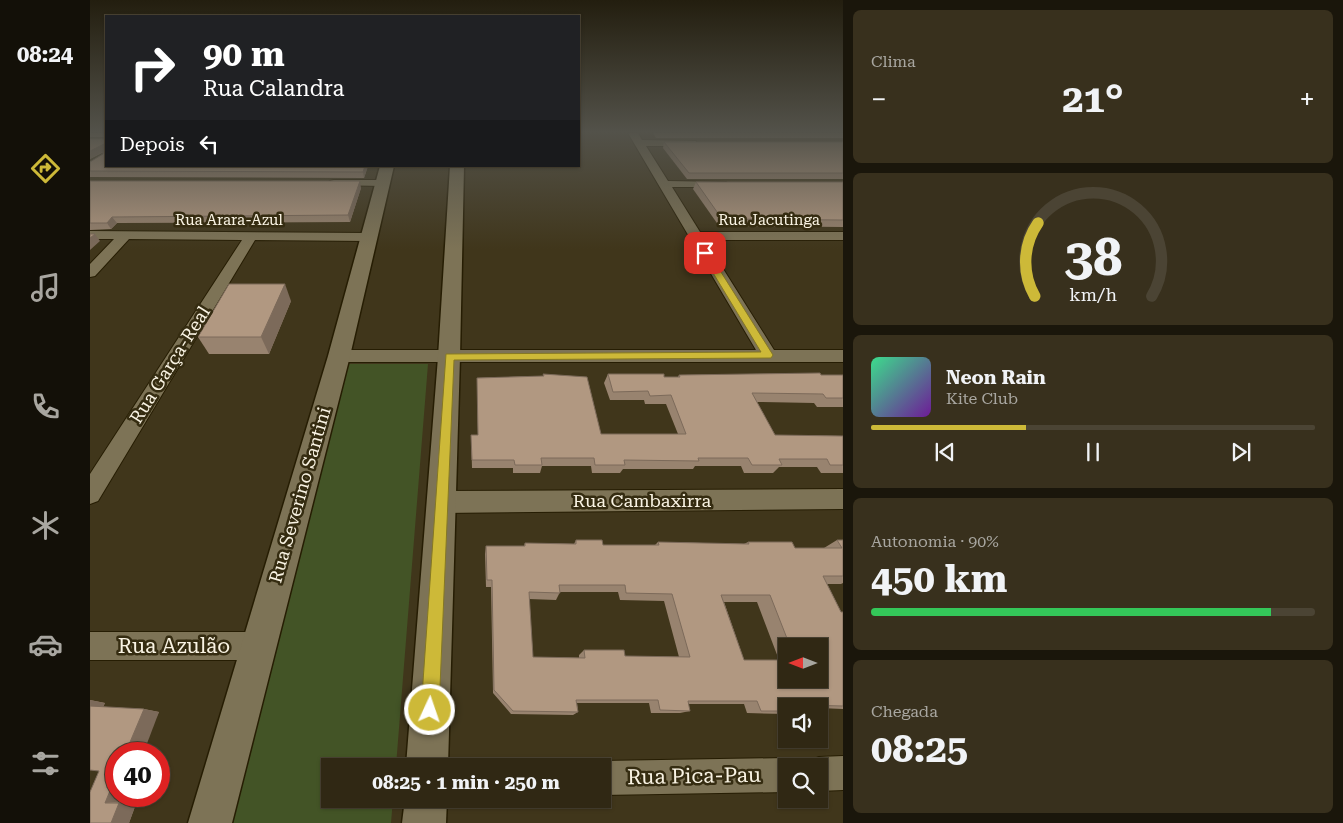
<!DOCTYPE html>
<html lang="pt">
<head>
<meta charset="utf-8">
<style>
	body { margin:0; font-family:"Roboto Serif",serif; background:#38301d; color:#f1f3f6; height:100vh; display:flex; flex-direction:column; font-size:19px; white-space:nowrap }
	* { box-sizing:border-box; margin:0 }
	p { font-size:16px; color:#a8a6a0 }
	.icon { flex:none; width:28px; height:28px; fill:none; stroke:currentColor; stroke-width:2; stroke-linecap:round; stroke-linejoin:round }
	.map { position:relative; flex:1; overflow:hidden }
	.sheet { display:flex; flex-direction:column; gap:10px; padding:10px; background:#1a160b; width:500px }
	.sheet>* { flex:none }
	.banner { position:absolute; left:15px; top:15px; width:475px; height:152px; border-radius:0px; box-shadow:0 1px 4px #0004,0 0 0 1px #4b4434; background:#202124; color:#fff; overflow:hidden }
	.needle { width:32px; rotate:270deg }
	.fabs { position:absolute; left:688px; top:638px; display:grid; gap:10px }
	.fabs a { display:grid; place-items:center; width:50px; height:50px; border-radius:0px; background:#302814; box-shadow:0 1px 4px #0004,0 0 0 1px #4b4434; font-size:25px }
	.speed { position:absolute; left:15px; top:742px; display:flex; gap:10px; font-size:25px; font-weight:700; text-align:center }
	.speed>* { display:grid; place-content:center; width:65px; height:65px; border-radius:50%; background:#302814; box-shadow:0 1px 4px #0004,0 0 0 1px #4b4434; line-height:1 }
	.speed .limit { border:8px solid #d22; background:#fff; color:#111 }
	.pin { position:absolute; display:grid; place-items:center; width:42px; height:42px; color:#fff; margin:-21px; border-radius:10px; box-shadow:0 2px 8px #0006 }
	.me { position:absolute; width:55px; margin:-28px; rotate:3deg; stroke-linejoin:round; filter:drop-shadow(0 0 4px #0008) }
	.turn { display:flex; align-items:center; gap:18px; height:105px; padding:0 15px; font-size:22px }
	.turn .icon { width:65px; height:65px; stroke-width:2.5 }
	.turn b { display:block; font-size:35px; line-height:42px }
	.then { display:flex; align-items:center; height:48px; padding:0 15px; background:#0003; gap:10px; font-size:19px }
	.big { font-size:38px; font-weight:700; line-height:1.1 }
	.sheet .tile { flex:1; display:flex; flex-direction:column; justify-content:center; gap:8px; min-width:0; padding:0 18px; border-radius:8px; background:#38301d }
	.sheet .dial { align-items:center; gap:0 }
	.dial svg { height:130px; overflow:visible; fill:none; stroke:#4b4434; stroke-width:7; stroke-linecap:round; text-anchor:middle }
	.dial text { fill:#f1f3f6; stroke:none }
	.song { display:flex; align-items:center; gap:15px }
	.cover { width:60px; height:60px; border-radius:8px; background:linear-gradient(135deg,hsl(150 70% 55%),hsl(280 70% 35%)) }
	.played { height:5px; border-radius:2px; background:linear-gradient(90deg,#cdb938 35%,#4b4434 35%) }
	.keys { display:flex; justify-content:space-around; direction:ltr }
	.heat { display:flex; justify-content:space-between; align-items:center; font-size:28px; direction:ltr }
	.charge { height:8px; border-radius:4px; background:linear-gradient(90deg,#34c759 90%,#4b4434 0) }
	.trip { position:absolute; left:231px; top:758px; width:290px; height:50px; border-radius:0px; background:#302814; box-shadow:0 1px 4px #0004,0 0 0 1px #4b4434; font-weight:700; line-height:50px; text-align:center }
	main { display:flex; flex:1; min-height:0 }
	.menu { display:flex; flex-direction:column; width:90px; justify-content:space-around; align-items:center; background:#131008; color:#a8a6a0 }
	.menu .icon { width:35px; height:35px }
	.menu .selected { color:#cdb938 }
	.menu b { font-size:22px; color:#f1f3f6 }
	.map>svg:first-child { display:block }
	.green { fill:#435426 }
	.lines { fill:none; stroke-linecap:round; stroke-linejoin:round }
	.minor-casing { stroke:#261d03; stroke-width:2 }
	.tertiary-casing { stroke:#261d03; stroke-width:3 }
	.minor { fill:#7d7356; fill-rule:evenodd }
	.tertiary { fill:#7d7356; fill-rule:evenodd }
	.wall { fill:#98836f; fill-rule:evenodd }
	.shaded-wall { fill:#7c6a5a }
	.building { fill:#b19881; stroke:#7c6a5a; fill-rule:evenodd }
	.route { fill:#cdb938; stroke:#857824 }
	.labels { text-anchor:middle; stroke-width:5; stroke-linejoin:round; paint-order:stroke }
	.far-street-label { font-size:15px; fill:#f9f3e3; stroke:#352c11 }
	.street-label { font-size:18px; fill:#f9f3e3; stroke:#352c11 }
	.near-street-label { font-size:21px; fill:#f9f3e3; stroke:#352c11 }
</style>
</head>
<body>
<main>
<nav class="menu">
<b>08:24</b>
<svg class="icon selected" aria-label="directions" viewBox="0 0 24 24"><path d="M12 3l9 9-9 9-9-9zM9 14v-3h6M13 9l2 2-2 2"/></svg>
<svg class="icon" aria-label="music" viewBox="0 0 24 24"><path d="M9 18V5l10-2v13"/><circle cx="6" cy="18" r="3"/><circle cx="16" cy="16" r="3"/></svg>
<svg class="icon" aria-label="phone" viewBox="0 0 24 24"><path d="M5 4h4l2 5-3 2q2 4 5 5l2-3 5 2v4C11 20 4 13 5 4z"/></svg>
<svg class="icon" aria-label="climate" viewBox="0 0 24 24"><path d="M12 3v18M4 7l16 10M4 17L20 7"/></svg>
<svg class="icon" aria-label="car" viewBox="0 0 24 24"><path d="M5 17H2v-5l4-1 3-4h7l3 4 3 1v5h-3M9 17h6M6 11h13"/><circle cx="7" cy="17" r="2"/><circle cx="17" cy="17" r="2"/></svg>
<svg class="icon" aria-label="filters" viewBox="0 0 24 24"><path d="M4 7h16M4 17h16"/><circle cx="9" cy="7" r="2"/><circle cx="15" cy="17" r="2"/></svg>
</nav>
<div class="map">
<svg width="753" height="823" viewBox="0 0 753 823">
	<rect width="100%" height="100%" fill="#40361b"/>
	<!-- green -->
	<path class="green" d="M256 364H338L306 766H240V799H303L301 823H138Z"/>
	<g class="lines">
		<!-- minor casing -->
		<g class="minor-casing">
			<g id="minor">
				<path d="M538 133H548L552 140 606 141V145L602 146H556L578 181 636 182 638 184 636 186 632 187H582L610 232H753V240H615L684 350H753V362H249L243 360 240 356 243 352 249 350H666Z"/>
				<path d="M244 180H293L299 183 293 186 240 185 238 183 240 181Z"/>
				<path d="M0 231 278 233 285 237 278 241 165 240 8 501 0 504V474L152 240 39 239 5 276 0 277V264L24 239H0Z"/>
				<path d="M753 489V509L351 513 343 509 339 502 343 495 351 491Z"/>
				<path d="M0 632H168L178 636 182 646 178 656 168 660H0Z"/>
				<path d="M753 756V790L729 791V766H716L717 762 729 757Z"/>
				<path d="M696 758 708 763 709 766H696V792L512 795V766H500L512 761Z"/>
			</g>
		</g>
		<!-- tertiary casing -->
		<g class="tertiary-casing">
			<g id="tertiary">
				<path d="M290 166H304L260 356 142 823H98L238 356Z"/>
				<path d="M360 166H374L370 357 358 766H316L348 357Z"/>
				<path d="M315 799H357L356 823H312Z"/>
			</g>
		</g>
		<!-- minor -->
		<use href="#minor" class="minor"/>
		<!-- tertiary -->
		<use href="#tertiary" class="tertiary"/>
	</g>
	<!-- wall -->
	<g class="wall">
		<path d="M0 133H16V166H278L274 178 0 177V162L13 154 14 152 0 159V139H14V137H0Z"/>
		<path d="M563 133H753V138H566Z"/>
		<path d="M574 142H753V179H597L573 148Z"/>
		<path d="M0 181 271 188 260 222 27 223 21 229 0 230Z"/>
		<path d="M606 182H753V227L629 226 603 189Z"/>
		<path d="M201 301 179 354H119L108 337Z"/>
		<path d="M453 374 511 434H588L576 404H555L554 400H520L514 383 518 374 574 377H588L589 375H753V407H727L724 403 667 402 685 435 753 436V473H731L727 467H689L683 473H654L651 466H605L603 469H533L530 473H502L501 466H452L450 473H423V468H382L381 435H388L387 378 453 376Z"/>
		<path d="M486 540 513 545H565L568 542 654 544 658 542 705 548H734L747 540H753V583L751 584H737L751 612H753V709L729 708V706H696V714L657 713 654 704H598L600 711 590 713H561L559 703H487L488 712 483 715 421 714 403 693 401 587H396L395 554 396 546H434L435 543 484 544ZM470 592H528L530 600 574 601 589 657 535 656 494 650 489 655V658L443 657 439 599 466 600ZM634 602H667L689 660H654ZM696 646H729L696 679Z"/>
		<path d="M0 700 15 703 13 707 54 709 69 712 26 796H36L34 801H47L39 823H0L9 771Z"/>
	</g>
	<!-- shaded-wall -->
	<g class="shaded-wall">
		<path d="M14 144 16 150 0 159V151Z"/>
		<path d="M275 166H278L274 178 273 172Z"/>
		<path d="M270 181 271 188 260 222 258 215Z"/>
		<path d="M22 217 27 223 21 229 17 223Z"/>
		<path d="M5 234 10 241 0 250V238Z"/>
		<path d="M195 284 201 301 179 354 171 337Z"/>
		<path d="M0 700 15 703 12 709 0 707Z"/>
		<path d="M54 709 69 712 53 754H35Z"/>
		<path d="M26 776V796H36L34 801 15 803Z"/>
		<path d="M47 801 39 823H21L29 803Z"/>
	</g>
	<!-- building -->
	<g class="building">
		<path d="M14 133H16V166H275L273 172 0 171V162L13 154 14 144 0 151V139H14Z"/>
		<path d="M574 142H753V173H599Z"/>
		<path d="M0 181H270L258 215 22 217 17 223H0Z"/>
		<path d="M606 182H753V220L632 219Z"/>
		<path d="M0 234H5L0 238Z"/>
		<path d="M139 284H195L171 337H108Z"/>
		<path d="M730 373 731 375H753V398H736L733 394 662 393 685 435 753 436V465H740L737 459H689L692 465H662L658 458H608L609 461 534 460 535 465H505L504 458H451L452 465H425L424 460H382L381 435H388L387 378 454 376 453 374 497 377 511 434H596L581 395 560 396 558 391 523 392 518 374H574V377H590L589 375Z"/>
		<path d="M486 540H512L513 545H569L568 542 659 544 658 542H702L705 548H752L747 540H753V576H733L751 612H753V706L714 705V706H696V711H671L667 701H598L600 711 570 710 568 700H486L488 712 423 711 404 690 402 580H397L396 546H435V543L486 544ZM469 585H535L536 593 582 594 600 657 535 656 534 650H494L495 658 443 657 439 592 470 593ZM631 595H680L700 646H729V679H696V660H654Z"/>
		<path d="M0 706 54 709 35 754H26V776L15 803H29L21 823H0V792L9 771 0 770Z"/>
	</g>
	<!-- sky -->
	<linearGradient id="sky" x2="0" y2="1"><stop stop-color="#231e0f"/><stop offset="0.53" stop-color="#53524a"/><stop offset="1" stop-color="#53524a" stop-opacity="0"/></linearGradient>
	<rect width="753" height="249" fill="url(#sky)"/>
	<!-- route -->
	<path class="route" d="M612 251 619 253 683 355 681 358 364 360 349 710 346 716 340 718 334 716 331 710 356 354 671 352 611 253Z"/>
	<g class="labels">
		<!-- far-street labels -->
		<g class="far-street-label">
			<text x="139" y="225">Rua Arara-Azul</text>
			<text x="679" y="225">Rua Jacutinga</text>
		</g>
		<!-- street labels -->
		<g class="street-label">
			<text transform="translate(80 365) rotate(-58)" y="6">Rua Garça-Real</text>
			<text transform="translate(210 495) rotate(-74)" y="6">Rua Severino Santini</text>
			<text x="552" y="507">Rua Cambaxirra</text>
		</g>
		<!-- near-street labels -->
		<g class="near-street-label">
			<text x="84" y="653">Rua Azulão</text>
			<text transform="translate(604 776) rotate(-1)" y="7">Rua Pica-Pau</text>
		</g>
	</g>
</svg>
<div class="fabs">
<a><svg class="needle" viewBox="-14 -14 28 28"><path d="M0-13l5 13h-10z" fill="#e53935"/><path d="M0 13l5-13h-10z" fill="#a8a6a0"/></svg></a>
<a><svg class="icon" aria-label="sound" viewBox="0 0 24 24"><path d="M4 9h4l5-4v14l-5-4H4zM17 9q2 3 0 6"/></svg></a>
<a><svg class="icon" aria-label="search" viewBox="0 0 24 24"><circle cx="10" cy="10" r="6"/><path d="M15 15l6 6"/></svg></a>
</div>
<div class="speed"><div class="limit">40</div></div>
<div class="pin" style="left:615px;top:253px;background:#d93025"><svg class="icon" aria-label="arrive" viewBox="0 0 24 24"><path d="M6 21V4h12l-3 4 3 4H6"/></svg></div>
<svg class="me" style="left:340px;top:710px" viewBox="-20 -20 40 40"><circle r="17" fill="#cdb938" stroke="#fff" stroke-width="3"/><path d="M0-11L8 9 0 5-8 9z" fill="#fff"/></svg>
<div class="trip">08:25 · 1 min · 250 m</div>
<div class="banner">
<div class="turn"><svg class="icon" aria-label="right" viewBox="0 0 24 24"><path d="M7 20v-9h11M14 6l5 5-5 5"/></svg><div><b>90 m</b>Rua Calandra</div></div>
<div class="then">Depois<svg class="icon" aria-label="left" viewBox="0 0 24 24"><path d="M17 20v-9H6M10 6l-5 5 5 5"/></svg></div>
</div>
</div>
<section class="sheet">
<div class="tile"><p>Clima</p>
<div class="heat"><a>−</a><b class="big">21°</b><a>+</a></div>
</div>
<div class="tile dial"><svg viewBox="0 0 100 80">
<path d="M14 69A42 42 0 1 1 86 69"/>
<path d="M14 69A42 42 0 0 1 16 24" stroke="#cdb938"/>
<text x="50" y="56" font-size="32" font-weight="700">38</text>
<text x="50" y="72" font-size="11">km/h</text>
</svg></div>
<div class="tile">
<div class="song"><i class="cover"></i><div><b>Neon Rain</b><p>Kite Club</p></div></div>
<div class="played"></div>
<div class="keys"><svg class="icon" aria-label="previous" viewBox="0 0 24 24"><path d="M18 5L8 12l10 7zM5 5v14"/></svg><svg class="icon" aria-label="pause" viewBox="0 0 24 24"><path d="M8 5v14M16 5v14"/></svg><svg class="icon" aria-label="next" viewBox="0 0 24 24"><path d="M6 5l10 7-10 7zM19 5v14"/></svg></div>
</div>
<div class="tile"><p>Autonomia · 90%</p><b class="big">450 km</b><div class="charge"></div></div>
<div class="tile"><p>Chegada</p><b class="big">08:25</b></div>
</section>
</main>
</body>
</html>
